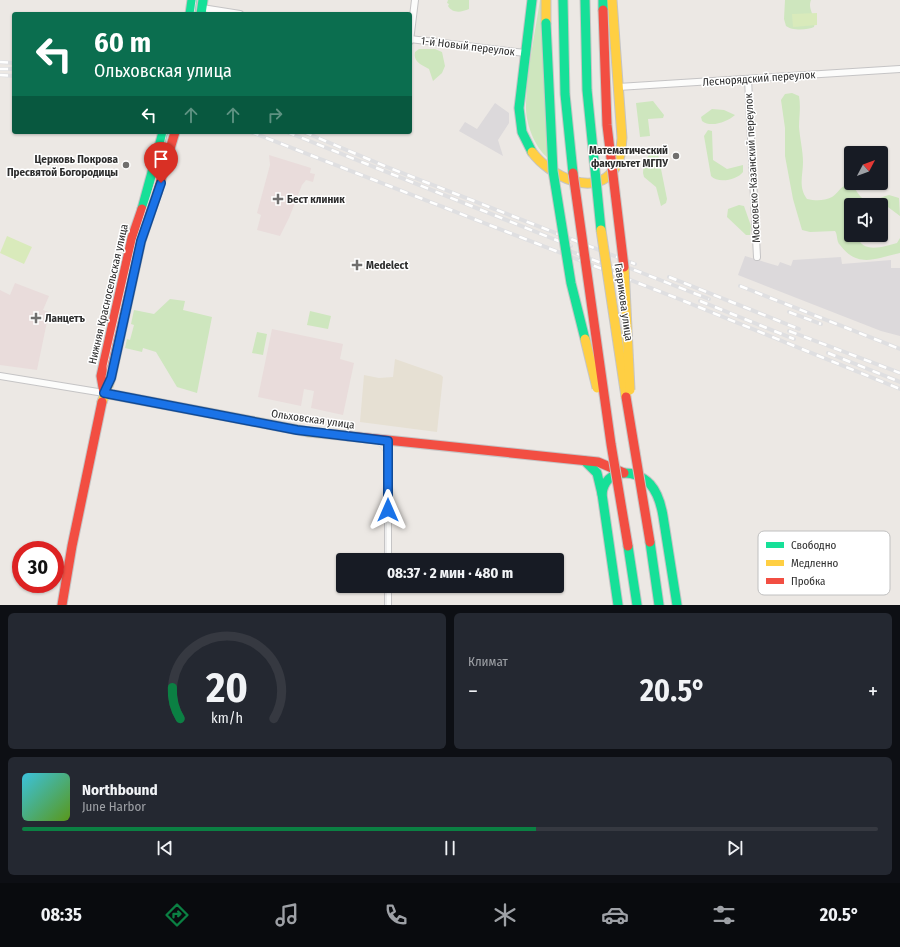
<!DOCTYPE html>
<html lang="ru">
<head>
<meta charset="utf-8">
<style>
	body { margin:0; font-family:"Fira Sans Condensed",sans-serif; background:#242831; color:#f1f3f6; height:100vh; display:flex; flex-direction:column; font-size:15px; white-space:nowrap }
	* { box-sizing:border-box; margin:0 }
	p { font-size:13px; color:#9ea1a6 }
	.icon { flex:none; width:22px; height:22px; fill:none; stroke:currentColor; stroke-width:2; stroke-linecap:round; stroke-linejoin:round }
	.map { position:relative; height:605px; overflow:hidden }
	.drawer { display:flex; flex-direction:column; gap:8px; padding:8px; background:#0d0f14; flex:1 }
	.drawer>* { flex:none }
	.guide { position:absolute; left:12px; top:12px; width:400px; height:122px; border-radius:4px; box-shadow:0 1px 3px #0004; background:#0b6e4f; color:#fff; overflow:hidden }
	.needle { width:26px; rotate:49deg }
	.controls { position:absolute; left:844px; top:146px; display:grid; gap:8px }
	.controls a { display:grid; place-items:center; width:44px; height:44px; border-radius:4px; background:#171b24; box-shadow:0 1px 3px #0004; font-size:20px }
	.speed { position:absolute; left:12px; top:541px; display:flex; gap:8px; font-size:20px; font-weight:700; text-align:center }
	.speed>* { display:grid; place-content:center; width:52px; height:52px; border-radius:50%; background:#171b24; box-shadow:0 1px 3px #0004; line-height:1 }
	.speed .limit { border:6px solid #d22; background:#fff; color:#111 }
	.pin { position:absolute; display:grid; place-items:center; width:34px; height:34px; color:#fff; margin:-41px -17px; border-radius:50% 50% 50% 0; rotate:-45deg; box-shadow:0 0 4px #0007 }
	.pin .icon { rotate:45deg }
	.me { position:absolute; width:44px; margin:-22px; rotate:0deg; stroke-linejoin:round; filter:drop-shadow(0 0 3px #0008) }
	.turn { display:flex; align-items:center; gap:14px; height:84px; padding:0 16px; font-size:18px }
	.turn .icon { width:52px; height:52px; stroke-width:2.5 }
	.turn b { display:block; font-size:28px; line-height:34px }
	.lanes { display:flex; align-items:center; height:38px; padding:0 16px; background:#0003; justify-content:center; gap:20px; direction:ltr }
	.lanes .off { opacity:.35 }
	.big { font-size:30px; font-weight:700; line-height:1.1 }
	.drawer .widget { flex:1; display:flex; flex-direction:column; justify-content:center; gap:6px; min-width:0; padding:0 14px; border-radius:6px; background:#242831 }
	.drawer .dial { align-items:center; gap:0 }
	.dial svg { height:104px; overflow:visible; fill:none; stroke:#363941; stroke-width:7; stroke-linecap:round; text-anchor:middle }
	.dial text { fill:#f1f3f6; stroke:none }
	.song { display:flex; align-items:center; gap:12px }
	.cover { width:48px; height:48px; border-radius:6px; background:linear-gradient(135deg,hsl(190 70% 55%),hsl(90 70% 35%)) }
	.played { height:4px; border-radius:2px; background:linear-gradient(90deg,#0b8043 60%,#363941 60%) }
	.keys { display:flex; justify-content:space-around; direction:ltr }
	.heat { display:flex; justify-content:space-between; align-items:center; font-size:22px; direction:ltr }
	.drawer .tiles { flex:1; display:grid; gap:8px; grid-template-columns:1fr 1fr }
	.widget:last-child { grid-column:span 2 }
	.trip { position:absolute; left:336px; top:553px; width:228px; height:40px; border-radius:4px; background:#171b24; box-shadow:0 1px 3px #0004; font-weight:700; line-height:40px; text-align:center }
	.menu { display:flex; height:64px; justify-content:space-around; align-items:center; background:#090b0e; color:#9ea1a6 }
	.menu .icon { width:28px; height:28px }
	.menu .current { color:#0b8043 }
	.menu b { font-size:18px; color:#f1f3f6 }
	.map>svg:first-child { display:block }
	.industrial { fill:#dcd9db }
	.education { fill:#e6e0d3 }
	.medical { fill:#e9dcdb }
	.green { fill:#cee6be }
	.pitch { fill:#d9eabb }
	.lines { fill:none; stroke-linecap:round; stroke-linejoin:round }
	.street-casing { stroke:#c5c4c5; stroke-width:8 }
	.fast-casing { stroke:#c5c4c5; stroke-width:11 }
	.slow-casing { stroke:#c5c4c5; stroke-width:11 }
	.jam-casing { stroke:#c5c4c5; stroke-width:11 }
	.street { stroke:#fcfcfb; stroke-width:6 }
	.fast { stroke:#16e098; stroke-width:9 }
	.slow { stroke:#ffcf43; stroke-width:9 }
	.jam { stroke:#f24e42; stroke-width:9 }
	.tram { stroke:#dfdfe1; stroke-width:1 }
	.rail-casing { stroke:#dfdfe1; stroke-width:4 }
	.rail { stroke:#fff; stroke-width:2.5; stroke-dasharray:8; stroke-linecap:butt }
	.fast-bridge-casing { stroke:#c6c5c4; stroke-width:11; stroke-linecap:butt }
	.slow-bridge-casing { stroke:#c6c5c4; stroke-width:11; stroke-linecap:butt }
	.jam-bridge-casing { stroke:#c6c5c4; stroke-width:11; stroke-linecap:butt }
	.fast-bridge { stroke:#16e098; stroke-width:9 }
	.slow-bridge { stroke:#ffcf43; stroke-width:9 }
	.jam-bridge { stroke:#f24e42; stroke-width:9 }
	.route-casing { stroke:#114b97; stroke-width:10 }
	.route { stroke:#1a73e8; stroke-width:7 }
	.poi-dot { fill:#706f6e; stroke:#fff; stroke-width:1.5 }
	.labels { text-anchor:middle; stroke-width:3; stroke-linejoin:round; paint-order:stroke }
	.street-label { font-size:11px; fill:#2e2e2e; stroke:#fff }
	.poi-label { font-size:11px; font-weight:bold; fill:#2e2e2e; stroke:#fff; text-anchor:start }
	.key { fill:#fff; stroke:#c0c0c0; stroke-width:1 }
	.key-label { font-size:11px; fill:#2e2e2e }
</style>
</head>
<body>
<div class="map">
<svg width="900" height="605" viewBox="0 0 900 605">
	<rect width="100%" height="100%" fill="#ece8e4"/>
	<!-- industrial -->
	<g class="industrial">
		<path d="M495 103 509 113V123L498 140 503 156 459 131 465 122 477 129Z"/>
		<path d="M745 256 778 266 780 262 791 266 793 260 841 257 842 264 891 260V268H900V336L881 331 738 275Z"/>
	</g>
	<!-- education -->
	<path class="education" d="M395 359 441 375 443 377 437 432 360 422 364 375 379 378 393 377Z"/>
	<!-- medical -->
	<g class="medical">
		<path d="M269 155 311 168 310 173 315 174 313 182 306 180 302 185 289 218 280 236 257 230 261 215 257 213 270 165Z"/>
		<path d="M15 283 49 296 43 310 49 312 37 370 0 365V290L10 295Z"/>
		<path d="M272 329 343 344 340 359 354 363 343 415 311 408 314 391 304 389 301 406 258 397Z"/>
	</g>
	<!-- green -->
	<g class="green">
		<path d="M448 0H469V9C462 12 453 14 448 6L449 4 447 3Z"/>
		<path d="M540 0H543L549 159C534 147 525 122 526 104 527 69 535 34 540 0Z"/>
		<path d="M785 0H811C807 10 817 17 814 27 808 30 792 31 786 26L784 19Z"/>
		<path d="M419 49H435L442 52 445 66 442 73 433 81 429 69C422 65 413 62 415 52Z"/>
		<path d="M792 93 799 96C801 107 799 117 799 127 800 139 803 151 803 162 803 175 798 187 807 199 816 201 824 201 832 197 838 194 840 185 849 185 858 186 858 204 874 200 879 199 884 196 889 195L899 198 900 216 888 207 881 209V205H851V235H857C861 254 883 247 897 243L900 238V253C876 258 858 269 840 245 836 241 838 235 835 231L810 232 802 230 793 199 785 156V128L781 100 785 94Z"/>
		<path d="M653 101 664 115 663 118 648 119 650 136 640 137 636 103Z"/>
		<path d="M712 109 724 110 735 115C727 122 711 128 702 121L701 117Z"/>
		<path d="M708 130 712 131 713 160 727 169 743 165V172C737 180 718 184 711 176L704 136Z"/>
		<path d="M651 152 658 154 667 199 666 203 661 206 656 187 644 177 643 173 644 162Z"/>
		<path d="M739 205 744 206 751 226 750 235H746L727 217 728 209Z"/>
		<path d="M170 299 185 301 183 310 212 317 197 393 177 387 156 352 143 348 142 352 125 348 127 339 130 340 134 325 131 324 134 310 154 314Z"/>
		<path d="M310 311 331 316 328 329 307 325Z"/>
		<path d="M257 332 267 334 263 355 252 353Z"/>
	</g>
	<!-- pitch -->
	<g class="pitch">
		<path d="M817 13V25L793 27 792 14Z"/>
		<path d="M7 236 32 247 24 264 0 253Z"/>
	</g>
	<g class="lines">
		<!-- street casing -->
		<g class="street-casing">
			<g id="street">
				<path d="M202 8 240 14"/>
				<path d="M410 39 525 53"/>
				<path d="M410 41 415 0"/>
				<path d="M748 79 757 257"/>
				<path d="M618 87 900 69"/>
				<path d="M0 376 104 393"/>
				<path d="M388 441V560"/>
				<path d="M388 605V586"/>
			</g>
		</g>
		<!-- fast casing -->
		<g class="fast-casing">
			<g id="fast">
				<path d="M532 0 519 108 522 132 532 152"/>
				<path d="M603 0V10"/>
				<path d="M190 14 192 0"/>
				<path d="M201 14 203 0"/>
				<path d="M142 209 163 132"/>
				<path d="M585 461 597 473 602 494 618 605"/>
				<path d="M602 494C605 468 635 468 650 484 658 493 661 504 663 516L677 605"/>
				<path d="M650 542 659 605"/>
				<path d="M628 546 637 605"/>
			</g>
		</g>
		<!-- slow casing -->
		<g class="slow-casing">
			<g id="slow">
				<path d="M546 0V23"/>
				<path d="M532 152C549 175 595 200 615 168 621 159 621 148 622 138L612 0"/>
				<path d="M104 393 309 432 348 436"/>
				<path d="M102 402 111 378 141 241 157 193"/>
			</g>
		</g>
		<!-- jam casing -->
		<g class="jam-casing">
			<g id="jam">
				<path d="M157 193 175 132"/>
				<path d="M104 393 101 376 132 238 142 209"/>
				<path d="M348 436 598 462 624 473"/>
				<path d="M62 605 72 546 102 402"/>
			</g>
		</g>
		<!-- street -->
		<use href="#street" class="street"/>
		<!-- fast -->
		<use href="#fast" class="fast"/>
		<!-- slow -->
		<use href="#slow" class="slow"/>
		<!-- jam -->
		<use href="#jam" class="jam"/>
		<!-- tram -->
		<g class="tram">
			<path d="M194 14 196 0"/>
			<path d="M167 132 155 182 136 240 107 366 108 383 116 393 126 399 309 434 375 443 380 447 386 455V560"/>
			<path d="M386 586V605"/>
		</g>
		<!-- rail casing -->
		<g class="rail-casing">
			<g id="rail">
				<path d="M0 62 14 63"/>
				<path d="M0 69H14"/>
				<path d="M0 75 14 76"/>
				<path d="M251 132 679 299 900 389"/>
				<path d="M287 132 571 246"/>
				<path d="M304 132 387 167 635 264"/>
				<path d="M562 248 625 272"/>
				<path d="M619 264 709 299"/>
				<path d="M669 277 799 329"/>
				<path d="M740 286 900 349"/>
				<path d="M700 301 794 339"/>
				<path d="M789 312 821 324"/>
				<path d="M789 331 900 373"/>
				<path d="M828 353 900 382"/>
			</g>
		</g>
		<!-- rail -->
		<use href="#rail" class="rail"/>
		<!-- fast-bridge casing -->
		<g class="fast-bridge-casing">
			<g id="fast-bridge">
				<path d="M563 0 565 94 573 173"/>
				<path d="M585 0 587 90 601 230"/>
				<path d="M546 23 553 171 571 283 585 339"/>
			</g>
		</g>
		<!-- slow-bridge casing -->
		<g class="slow-bridge-casing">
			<g id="slow-bridge">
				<path d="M601 230 626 397"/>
				<path d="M624 267 630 390"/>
				<path d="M585 339 597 388"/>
			</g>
		</g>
		<!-- jam-bridge casing -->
		<g class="jam-bridge-casing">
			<g id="jam-bridge">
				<path d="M603 10 607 125 624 267"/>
				<path d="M573 173 611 444 628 546"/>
				<path d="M626 397 650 542"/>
			</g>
		</g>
		<!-- fast-bridge -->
		<use href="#fast-bridge" class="fast-bridge"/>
		<!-- slow-bridge -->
		<use href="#slow-bridge" class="slow-bridge"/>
		<!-- jam-bridge -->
		<use href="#jam-bridge" class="jam-bridge"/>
	</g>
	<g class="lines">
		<!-- route casing -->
		<g class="route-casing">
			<path id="route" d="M161 183 141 241 111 378 104 393 297 430 388 441V510"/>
		</g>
		<!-- route -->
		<use href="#route" class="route"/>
	</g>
	<!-- markers -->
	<g class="poi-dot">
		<circle cx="676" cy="156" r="4"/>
		<circle cx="126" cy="165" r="4"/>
		<path d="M276 193h4v4h4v4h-4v4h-4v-4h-4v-4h4z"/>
		<path d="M355 259h4v4h4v4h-4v4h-4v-4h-4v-4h4z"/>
		<path d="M34 312h4v4h4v4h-4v4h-4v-4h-4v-4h4z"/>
	</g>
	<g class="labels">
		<!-- street labels -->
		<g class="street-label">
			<text transform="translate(468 46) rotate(7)" y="4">1-й Новый переулок</text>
			<text transform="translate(759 78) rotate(-4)" y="4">Леснорядский переулок</text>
			<text transform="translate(752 168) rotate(-93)" y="4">Московско-Казанский переулок</text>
			<text transform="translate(108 294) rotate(-77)" y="4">Нижняя Красносельская улица</text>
			<text transform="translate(624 302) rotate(82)" y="4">Гаврикова улица</text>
			<text transform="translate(313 419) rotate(8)" y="4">Ольховская улица</text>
		</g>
		<!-- poi labels -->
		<g class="poi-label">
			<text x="668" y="154" text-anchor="end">Математический<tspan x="668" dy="13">факультет МГПУ</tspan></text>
			<text x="118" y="163" text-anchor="end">Церковь Покрова<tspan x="118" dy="13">Пресвятой Богородицы</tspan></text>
			<text x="287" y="203">Бест клиник</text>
			<text x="366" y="269">Medelect</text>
			<text x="45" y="322">Ланцетъ</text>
		</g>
	</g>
	<!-- legend -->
	<rect x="758" y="531" width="132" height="64" rx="6" class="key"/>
	<rect x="766" y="542" width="18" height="6" fill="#16e098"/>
	<rect x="766" y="560" width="18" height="6" fill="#ffcf43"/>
	<rect x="766" y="578" width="18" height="6" fill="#f24e42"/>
	<g class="key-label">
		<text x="791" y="549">Свободно</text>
		<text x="791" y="567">Медленно</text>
		<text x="791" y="585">Пробка</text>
	</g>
</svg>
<div class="controls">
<a><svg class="needle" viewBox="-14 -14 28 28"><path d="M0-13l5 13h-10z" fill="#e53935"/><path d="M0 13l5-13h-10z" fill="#9ea1a6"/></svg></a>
<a><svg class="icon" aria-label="sound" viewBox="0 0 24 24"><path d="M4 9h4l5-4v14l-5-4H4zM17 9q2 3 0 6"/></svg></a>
</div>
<div class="speed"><div class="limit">30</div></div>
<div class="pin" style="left:161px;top:183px;background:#d93025"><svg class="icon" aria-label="arrive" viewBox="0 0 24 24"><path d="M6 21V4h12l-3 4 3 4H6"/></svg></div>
<svg class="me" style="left:388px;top:510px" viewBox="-20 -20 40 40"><path d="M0-17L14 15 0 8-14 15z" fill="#1a73e8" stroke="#fff" stroke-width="4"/></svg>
<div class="trip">08:37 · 2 мин · 480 m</div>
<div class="guide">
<div class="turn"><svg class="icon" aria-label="left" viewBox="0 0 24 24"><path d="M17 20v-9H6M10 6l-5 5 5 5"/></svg><div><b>60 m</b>Ольховская улица</div></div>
<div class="lanes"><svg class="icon" aria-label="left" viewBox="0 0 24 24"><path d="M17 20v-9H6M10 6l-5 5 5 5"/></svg><svg class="icon off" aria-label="ahead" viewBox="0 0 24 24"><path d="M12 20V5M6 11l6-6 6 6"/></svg><svg class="icon off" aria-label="ahead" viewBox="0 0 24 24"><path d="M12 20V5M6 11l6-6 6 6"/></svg><svg class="icon off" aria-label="right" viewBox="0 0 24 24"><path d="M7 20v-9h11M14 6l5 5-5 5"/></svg></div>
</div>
</div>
<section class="drawer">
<div class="tiles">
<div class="widget dial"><svg viewBox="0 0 100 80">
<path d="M14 69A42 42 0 1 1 86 69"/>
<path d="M14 69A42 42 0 0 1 8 45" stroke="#0b8043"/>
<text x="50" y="56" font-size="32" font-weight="700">20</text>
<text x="50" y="72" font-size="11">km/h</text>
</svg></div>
<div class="widget"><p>Климат</p>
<div class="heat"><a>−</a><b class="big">20.5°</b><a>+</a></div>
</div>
<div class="widget">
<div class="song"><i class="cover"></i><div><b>Northbound</b><p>June Harbor</p></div></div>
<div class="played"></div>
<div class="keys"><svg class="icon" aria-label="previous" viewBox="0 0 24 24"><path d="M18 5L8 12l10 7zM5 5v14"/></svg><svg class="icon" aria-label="pause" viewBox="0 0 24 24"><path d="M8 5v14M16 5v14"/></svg><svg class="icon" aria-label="next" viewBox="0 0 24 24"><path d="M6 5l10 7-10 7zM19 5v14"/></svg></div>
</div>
</div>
</section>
<nav class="menu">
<b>08:35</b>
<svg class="icon current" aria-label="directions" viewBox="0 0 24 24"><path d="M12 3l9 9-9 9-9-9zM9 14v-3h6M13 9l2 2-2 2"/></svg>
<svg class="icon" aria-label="music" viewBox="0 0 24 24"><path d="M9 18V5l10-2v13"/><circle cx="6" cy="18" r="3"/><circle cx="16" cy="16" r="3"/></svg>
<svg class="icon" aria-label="phone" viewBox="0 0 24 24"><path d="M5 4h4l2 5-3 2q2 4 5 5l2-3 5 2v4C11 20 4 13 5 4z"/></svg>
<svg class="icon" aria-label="climate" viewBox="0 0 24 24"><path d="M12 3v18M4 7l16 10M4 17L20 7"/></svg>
<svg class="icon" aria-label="car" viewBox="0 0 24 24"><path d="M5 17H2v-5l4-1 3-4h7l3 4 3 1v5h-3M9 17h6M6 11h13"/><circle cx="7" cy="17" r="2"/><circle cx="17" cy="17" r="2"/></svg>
<svg class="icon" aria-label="filters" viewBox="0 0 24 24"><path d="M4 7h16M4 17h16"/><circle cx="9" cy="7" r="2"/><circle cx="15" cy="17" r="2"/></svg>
<b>20.5°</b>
</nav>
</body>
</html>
